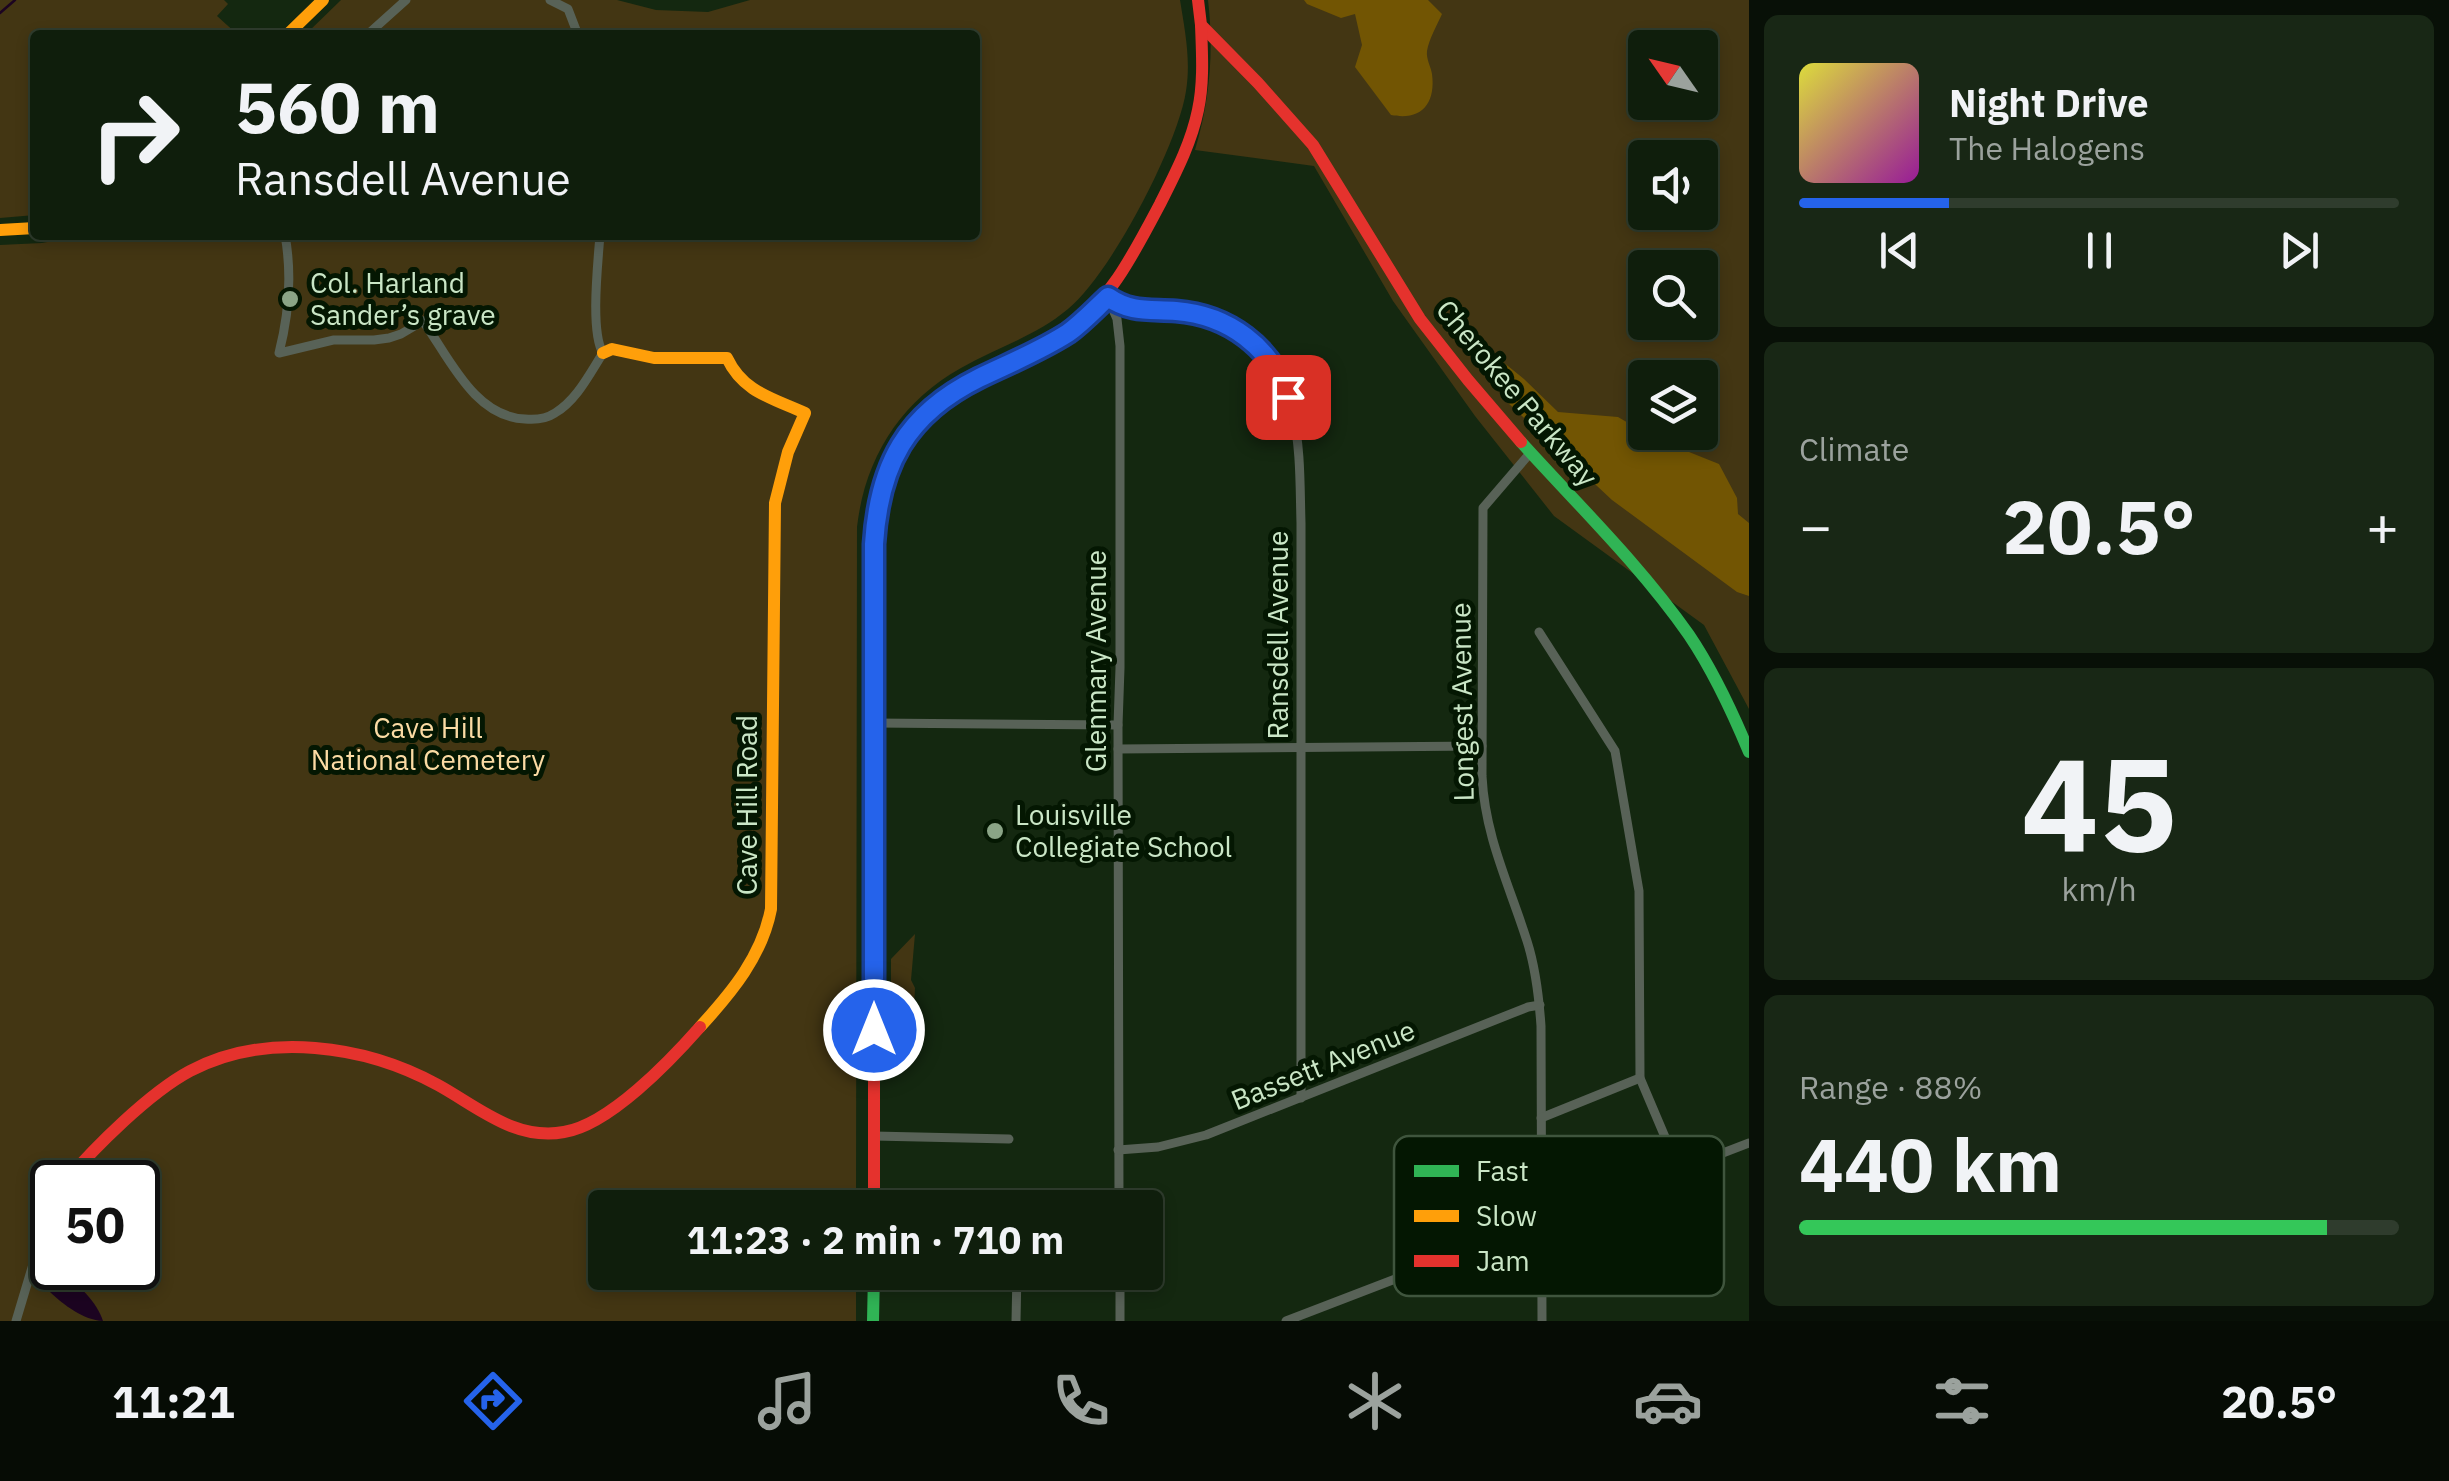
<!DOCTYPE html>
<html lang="en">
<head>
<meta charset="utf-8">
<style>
	body { margin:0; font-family:"IBM Plex Sans",sans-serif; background:#182715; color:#f1f3f6; height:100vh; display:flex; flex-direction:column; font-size:38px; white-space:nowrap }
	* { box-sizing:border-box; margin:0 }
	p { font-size:32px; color:#9ba29d }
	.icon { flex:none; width:55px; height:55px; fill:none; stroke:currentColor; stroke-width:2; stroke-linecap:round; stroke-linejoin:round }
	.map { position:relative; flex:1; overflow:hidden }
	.details { display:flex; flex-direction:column; gap:15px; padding:15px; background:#081007; width:700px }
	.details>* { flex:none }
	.hud { position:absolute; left:30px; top:30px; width:950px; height:210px; border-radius:10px; box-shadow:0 5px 15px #0003,0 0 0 2px #2f3c2d; background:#0f1e0c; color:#f1f3f6; overflow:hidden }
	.needle { width:65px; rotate:304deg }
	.buttons { position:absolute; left:1628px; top:30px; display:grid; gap:20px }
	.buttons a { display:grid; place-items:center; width:90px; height:90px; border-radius:10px; background:#0f1e0c; box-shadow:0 5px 15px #0003,0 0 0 2px #2f3c2d; font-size:50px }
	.speed { position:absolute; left:30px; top:1160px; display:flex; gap:20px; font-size:50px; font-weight:700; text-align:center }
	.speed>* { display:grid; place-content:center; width:130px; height:130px; border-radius:50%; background:#0f1e0c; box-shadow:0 5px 15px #0003,0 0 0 2px #2f3c2d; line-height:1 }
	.speed .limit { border:5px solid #111; border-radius:15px; background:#fff; color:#111 }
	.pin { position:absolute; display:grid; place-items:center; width:85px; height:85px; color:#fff; margin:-42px; border-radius:20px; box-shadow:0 5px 15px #0006 }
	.me { position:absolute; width:110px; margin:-55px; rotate:0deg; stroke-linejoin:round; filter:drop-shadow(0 0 8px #0008) }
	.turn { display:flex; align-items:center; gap:35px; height:210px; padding:0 40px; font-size:45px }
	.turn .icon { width:130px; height:130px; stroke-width:2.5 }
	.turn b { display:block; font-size:70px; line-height:85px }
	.big { font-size:75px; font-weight:800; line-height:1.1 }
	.details .tile { flex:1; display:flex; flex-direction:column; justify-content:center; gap:15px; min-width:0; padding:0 35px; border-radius:15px; background:#182715 }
	.details .dial { align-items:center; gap:0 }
	.dial b { font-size:130px; line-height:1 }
	.song { display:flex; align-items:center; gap:30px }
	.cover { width:120px; height:120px; border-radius:15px; background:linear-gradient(135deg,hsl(60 70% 55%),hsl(300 70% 35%)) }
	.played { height:10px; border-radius:5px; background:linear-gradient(90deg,#2563eb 25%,#2f3c2d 25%) }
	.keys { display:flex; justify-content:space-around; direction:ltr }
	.heat { display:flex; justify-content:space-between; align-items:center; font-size:55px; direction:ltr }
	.charge { height:15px; border-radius:8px; background:linear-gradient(90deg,#34c759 88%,#2f3c2d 0) }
	.trip { position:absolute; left:588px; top:1190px; width:575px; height:100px; border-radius:10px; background:#0f1e0c; box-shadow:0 5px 15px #0003,0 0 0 2px #2f3c2d; font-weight:800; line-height:100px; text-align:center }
	.menu { display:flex; height:160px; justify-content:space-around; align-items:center; background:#060c05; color:#9ba29d }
	.menu .icon { width:70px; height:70px }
	.menu .on { color:#2563eb }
	.menu b { font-size:45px; color:#f1f3f6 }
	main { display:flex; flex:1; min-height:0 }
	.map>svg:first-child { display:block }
	.green { fill:#433613; fill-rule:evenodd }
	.forest { fill:#725503 }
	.water { fill:#1c0421 }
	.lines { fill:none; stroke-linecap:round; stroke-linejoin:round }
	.stream { stroke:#1c0421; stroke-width:2.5 }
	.street { stroke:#586257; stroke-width:9 }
	.fast { stroke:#30b455; stroke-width:12 }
	.slow { stroke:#ff9f0a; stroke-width:12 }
	.jam { stroke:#e5322d; stroke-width:12 }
	.route-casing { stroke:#184099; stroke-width:25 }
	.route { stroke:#2563eb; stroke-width:18 }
	.poi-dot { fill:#8aa486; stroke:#041702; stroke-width:4 }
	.labels { text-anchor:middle; stroke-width:10; stroke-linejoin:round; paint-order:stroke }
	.poi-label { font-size:28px; fill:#cae6c6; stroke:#041702; text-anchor:start }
	.street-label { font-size:28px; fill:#cae6c6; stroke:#041702 }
	.park-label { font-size:28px; fill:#fbdba4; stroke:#041702 }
	.key { fill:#041702; stroke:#3f553d; stroke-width:2.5 }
	.key-label { font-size:28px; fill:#cae6c6 }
</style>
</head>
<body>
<main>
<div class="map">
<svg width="1749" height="1321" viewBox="0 0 1749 1321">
	<rect width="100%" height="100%" fill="#142810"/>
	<!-- green -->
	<g class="green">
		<path d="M0 0H224L228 4 217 16 238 35H35V215L0 218Z"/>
		<path d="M341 0H617L656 10 708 12 750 0H1180C1185 31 1191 60 1186 91 1178 145 1110 275 1068 309 1036 336 996 348 961 368 900 402 865 458 857 527L856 1207 605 1208V1272L856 1273V1321H0V245L42 243 84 235H975V35H305ZM52 1182H138V1268H52Z"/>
		<path d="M1208 0H1749V709L1704 625 1554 516 1475 416 1393 301 1314 166 1195 150C1210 100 1214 51 1208 0ZM1645 48H1700V102H1645ZM1645 158H1700V212H1645ZM1645 268H1700V322H1645ZM1645 378H1700V432H1645Z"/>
		<path d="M915 934 911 980 915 988 914 1006H891V959Z"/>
	</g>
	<!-- forest -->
	<g class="forest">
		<path d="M1304 0H1428L1442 14C1437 25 1429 39 1427 51 1426 59 1431 67 1432 74 1436 104 1421 121 1391 115L1355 67 1362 45 1355 14 1341 18 1307 4Z"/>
		<path d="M1487 349 1524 379 1558 412 1618 417 1654 438 1719 464 1737 498 1738 514 1749 523V596L1737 592 1612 500 1507 402 1480 364Z"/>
	</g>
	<!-- water -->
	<path class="water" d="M61 1274C78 1283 97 1302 103 1321 83 1320 64 1305 50 1292L48 1283 51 1278Z"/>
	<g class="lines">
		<!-- stream -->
		<path class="stream" d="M0 13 15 0"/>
		<!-- street -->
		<g class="street">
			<path d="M550 0 568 9 578 35"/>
			<path d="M367 35 406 0"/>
			<path d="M285 235C292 274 289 314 279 353L333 340H374L389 338 401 334 423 321C449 357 474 417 525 419 536 420 546 419 555 413 577 400 590 373 603 353 590 332 598 262 600 235"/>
			<path d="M1107 297C1113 301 1120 306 1127 308 1148 314 1175 310 1197 314 1215 318 1231 326 1246 337 1304 381 1299 457 1301 523V1098"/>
			<path d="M1108 298 1117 319 1120 346V668L1118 725 1119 1208"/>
			<path d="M1531 452 1483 508 1482 776C1485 837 1509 884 1527 941 1536 969 1539 997 1541 1026L1542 1321"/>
			<path d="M1539 632 1615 751 1639 891 1640 1078 1679 1170"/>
			<path d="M875 723 1118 725"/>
			<path d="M1118 749 1482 746"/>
			<path d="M1541 1118 1640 1078"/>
			<path d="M874 1136 1009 1139"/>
			<path d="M1118 1150 1158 1147 1206 1135 1528 1007 1540 1005"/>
			<path d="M16 1321 52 1201"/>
			<path d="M1016 1321 1017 1272"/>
			<path d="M1120 1321V1272"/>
			<path d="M1286 1321 1749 1143"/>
		</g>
		<!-- fast -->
		<g class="fast">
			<path d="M1521 442C1578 505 1640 565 1689 635 1714 672 1732 711 1749 752"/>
			<path d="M874 625C874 527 868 445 963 388 996 368 1033 356 1065 335"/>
			<path d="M873 1321 874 1272"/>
		</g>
		<!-- slow -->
		<g class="slow">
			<path d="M287 35 323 0"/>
			<path d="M0 230 35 228"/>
			<path d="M603 353 612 349 654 358H727C743 392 772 398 805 413L788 452 775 503 771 909C762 956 732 992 700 1027"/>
		</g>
		<!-- jam -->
		<g class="jam">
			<path d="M1198 0 1201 25 1258 83 1313 145 1420 319 1468 380 1521 442"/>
			<path d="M1065 335C1110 301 1134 253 1160 204 1175 174 1191 144 1198 110 1204 82 1202 53 1201 25"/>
			<path d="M874 625V1208"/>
			<path d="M65 1182C95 1147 149 1093 190 1071 266 1031 365 1045 438 1085 478 1107 515 1141 564 1132 609 1125 670 1061 700 1027"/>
		</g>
	</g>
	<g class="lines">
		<!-- route casing -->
		<g class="route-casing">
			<path id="route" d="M874 1030V544C879 465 906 414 979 378 1008 364 1040 351 1068 333 1082 323 1095 309 1108 297 1131 313 1149 309 1176 311 1228 315 1272 347 1288 397"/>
		</g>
		<!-- route -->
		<use href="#route" class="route"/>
	</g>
	<!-- markers -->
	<g class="poi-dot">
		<circle cx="290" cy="299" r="10"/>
		<circle cx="995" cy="831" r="10"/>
	</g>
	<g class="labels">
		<!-- poi labels -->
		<g class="poi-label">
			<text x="310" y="293">Col. Harland<tspan x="310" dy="32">Sander’s grave</tspan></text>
			<text x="1015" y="825">Louisville<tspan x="1015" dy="32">Collegiate School</tspan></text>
		</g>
		<!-- street labels -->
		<g class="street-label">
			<text transform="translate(1517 393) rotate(50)" y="10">Cherokee Parkway</text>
			<text transform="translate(1278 635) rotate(-90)" y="10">Ransdell Avenue</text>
			<text transform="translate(1096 661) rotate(-90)" y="10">Glenmary Avenue</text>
			<text transform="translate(1462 702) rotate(-91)" y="10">Longest Avenue</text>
			<text transform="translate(747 805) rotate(-90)" y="10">Cave Hill Road</text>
			<text transform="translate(1323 1065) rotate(-22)" y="10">Bassett Avenue</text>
		</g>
		<!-- park labels -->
		<g class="park-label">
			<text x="428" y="738">Cave Hill<tspan x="428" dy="32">National Cemetery</tspan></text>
		</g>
	</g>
	<!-- legend -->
	<rect x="1394" y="1136" width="330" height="160" rx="15" class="key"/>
	<rect x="1414" y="1165" width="45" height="12" fill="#30b455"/>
	<rect x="1414" y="1210" width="45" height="12" fill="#ff9f0a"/>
	<rect x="1414" y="1255" width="45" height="12" fill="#e5322d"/>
	<g class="key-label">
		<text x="1476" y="1181">Fast</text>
		<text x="1476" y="1226">Slow</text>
		<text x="1476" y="1271">Jam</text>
	</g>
</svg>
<div class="buttons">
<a><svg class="needle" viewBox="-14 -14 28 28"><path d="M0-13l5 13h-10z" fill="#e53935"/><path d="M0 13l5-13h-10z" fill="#9ba29d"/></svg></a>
<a><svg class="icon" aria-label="sound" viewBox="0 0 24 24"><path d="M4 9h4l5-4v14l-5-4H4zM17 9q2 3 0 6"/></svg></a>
<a><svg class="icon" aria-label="search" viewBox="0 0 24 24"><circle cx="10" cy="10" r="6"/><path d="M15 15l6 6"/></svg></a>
<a><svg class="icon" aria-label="layers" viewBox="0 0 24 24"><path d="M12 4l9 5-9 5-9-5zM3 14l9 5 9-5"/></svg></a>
</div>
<div class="speed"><div class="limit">50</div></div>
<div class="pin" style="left:1288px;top:397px;background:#d93025"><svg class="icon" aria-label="arrive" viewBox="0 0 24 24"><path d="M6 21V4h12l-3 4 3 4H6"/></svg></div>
<svg class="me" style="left:874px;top:1030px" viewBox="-20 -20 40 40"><circle r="17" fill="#2563eb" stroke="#fff" stroke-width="3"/><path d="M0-11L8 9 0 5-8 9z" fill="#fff"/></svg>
<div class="trip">11:23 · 2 min · 710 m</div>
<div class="hud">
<div class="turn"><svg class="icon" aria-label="right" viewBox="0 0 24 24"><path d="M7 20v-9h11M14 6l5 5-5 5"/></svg><div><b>560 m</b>Ransdell Avenue</div></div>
</div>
</div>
<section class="details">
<div class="tile">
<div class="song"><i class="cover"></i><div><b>Night Drive</b><p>The Halogens</p></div></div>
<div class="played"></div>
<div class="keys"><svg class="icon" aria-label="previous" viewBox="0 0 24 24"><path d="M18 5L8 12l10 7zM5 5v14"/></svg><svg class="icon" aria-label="pause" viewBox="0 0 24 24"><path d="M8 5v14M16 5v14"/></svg><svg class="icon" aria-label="next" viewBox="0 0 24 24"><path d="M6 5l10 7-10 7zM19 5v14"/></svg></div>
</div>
<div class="tile"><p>Climate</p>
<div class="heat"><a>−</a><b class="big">20.5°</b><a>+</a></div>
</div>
<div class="tile dial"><b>45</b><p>km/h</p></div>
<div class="tile"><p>Range · 88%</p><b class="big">440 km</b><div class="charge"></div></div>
</section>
</main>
<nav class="menu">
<b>11:21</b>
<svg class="icon on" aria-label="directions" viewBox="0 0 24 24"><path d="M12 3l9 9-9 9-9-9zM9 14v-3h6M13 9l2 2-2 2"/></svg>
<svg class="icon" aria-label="music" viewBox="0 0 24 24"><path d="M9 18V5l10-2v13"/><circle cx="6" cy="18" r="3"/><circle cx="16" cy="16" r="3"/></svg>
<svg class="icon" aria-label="phone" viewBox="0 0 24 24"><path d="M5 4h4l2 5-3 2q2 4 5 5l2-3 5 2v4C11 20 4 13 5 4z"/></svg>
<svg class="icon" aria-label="climate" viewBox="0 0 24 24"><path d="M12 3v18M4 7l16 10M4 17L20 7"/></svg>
<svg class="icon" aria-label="car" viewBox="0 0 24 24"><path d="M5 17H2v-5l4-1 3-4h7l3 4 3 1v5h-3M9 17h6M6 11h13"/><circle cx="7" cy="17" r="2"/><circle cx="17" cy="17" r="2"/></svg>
<svg class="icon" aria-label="filters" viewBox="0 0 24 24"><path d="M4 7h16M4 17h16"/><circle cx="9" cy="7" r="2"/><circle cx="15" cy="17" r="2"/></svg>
<b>20.5°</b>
</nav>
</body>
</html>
